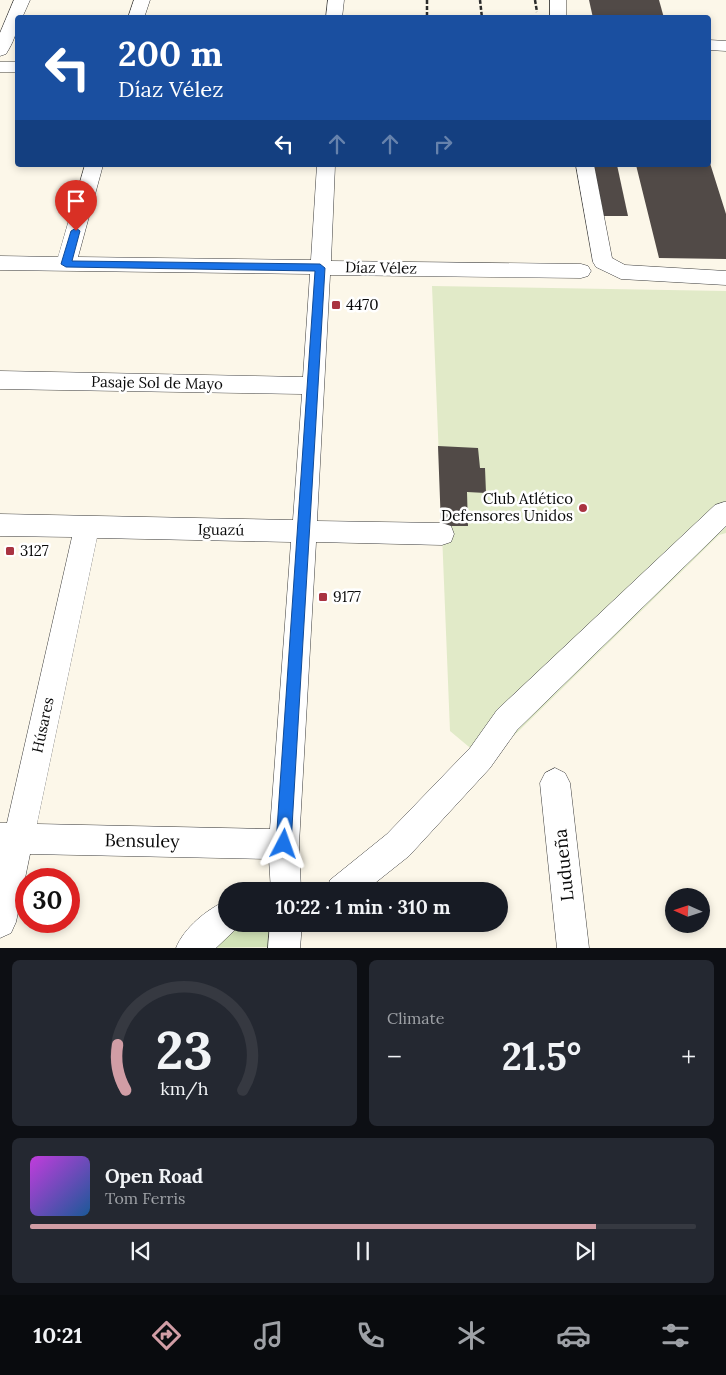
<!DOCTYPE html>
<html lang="en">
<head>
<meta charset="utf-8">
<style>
	body { margin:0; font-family:Lora,serif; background:#242831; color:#f1f3f6; height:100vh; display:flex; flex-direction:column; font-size:19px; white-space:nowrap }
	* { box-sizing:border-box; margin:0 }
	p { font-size:16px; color:#9ea1a6 }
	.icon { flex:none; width:28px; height:28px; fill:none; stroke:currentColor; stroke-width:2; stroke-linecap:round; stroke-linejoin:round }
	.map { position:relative; height:948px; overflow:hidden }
	.side { display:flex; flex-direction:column; gap:12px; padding:12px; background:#0d0f14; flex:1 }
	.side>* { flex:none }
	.top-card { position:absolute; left:15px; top:15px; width:696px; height:152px; border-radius:5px; box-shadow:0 2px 8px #0003; background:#1a4fa0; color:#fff; overflow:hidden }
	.needle { width:32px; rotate:273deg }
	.controls { position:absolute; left:665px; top:888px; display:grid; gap:10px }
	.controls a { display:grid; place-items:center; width:45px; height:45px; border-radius:50%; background:#171b24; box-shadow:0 2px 8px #0003; font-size:25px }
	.speed { position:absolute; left:15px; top:868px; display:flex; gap:10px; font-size:25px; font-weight:700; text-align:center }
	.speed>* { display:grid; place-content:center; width:65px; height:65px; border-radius:50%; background:#171b24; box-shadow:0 2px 8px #0003; line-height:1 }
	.speed .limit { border:8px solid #d22; background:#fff; color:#111 }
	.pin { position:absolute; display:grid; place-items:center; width:42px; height:42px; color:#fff; margin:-51px -21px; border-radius:50% 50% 50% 0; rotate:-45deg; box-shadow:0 0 5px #0007 }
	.pin .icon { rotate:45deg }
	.me { position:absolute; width:55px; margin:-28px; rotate:4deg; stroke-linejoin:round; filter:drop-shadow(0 0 4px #0008) }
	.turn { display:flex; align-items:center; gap:18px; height:105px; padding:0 20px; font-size:22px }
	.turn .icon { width:65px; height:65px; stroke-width:2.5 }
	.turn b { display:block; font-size:35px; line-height:42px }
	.lanes { display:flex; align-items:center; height:48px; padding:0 20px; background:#0003; justify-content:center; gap:25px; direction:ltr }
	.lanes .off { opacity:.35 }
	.big { font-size:38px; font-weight:700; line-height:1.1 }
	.side .widget { flex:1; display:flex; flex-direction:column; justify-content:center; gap:8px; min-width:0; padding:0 18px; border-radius:8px; background:#242831 }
	.side .dial { align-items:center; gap:0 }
	.dial svg { height:130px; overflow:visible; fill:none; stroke:#363941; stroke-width:7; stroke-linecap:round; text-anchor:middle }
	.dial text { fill:#f1f3f6; stroke:none }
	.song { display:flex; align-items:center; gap:15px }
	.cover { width:60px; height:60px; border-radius:8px; background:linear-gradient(135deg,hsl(290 70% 55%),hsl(210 70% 35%)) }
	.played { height:5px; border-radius:2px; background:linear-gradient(90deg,#d19da5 85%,#363941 85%) }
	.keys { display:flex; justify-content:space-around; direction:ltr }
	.heat { display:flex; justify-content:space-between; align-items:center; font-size:28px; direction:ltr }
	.side .tiles { flex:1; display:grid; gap:12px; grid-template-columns:1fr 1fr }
	.widget:last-child { grid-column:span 2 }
	.trip { position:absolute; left:218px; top:882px; width:290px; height:50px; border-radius:25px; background:#171b24; box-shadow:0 2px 8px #0003; font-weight:700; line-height:50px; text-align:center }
	.menu { display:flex; height:80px; justify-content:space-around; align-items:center; background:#090b0e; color:#9ea1a6 }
	.menu .icon { width:35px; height:35px }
	.menu .current { color:#d19da5 }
	.menu b { font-size:22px; color:#f1f3f6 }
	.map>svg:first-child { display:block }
	.green { fill:#d1e2b7 }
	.pitch { fill:#e1eac8 }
	.building { fill:#514a47 }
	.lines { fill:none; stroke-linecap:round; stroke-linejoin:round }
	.minor-casing { stroke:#3d3d3d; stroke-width:1 }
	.path { stroke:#2c2c2c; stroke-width:2.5; stroke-dasharray:4 2; stroke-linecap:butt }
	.minor { fill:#fff; fill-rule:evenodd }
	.route { fill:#1a73e8; stroke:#114b97 }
	.poi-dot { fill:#a93341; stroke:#fff; stroke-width:2 }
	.labels { text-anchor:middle; stroke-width:5; stroke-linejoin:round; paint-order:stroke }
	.street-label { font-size:15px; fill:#0a0a0a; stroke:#fff }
	.poi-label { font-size:15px; fill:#0a0a0a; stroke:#fff; text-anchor:start }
	.near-street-label { font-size:18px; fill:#0a0a0a; stroke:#fff }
</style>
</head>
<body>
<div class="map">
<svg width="726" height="948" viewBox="0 0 726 948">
	<rect width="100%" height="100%" fill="#fcf7e9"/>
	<!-- green -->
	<path class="green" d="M224 917H226V924H286L284 947 192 948Z"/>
	<!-- pitch -->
	<path class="pitch" d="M432 286 726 291V533L719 535 487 762 450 731Z"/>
	<!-- building -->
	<g class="building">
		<path d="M589 0H659L664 18H593Z"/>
		<path d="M709 160 726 214V259L659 258 636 165H709Z"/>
		<path d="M594 165H617L628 216H604Z"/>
		<path d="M438 446 478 448 480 468H485L486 493 467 492 468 526H441Z"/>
	</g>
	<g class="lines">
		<!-- minor casing -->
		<g class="minor-casing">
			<g id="minor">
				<path d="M14 0H30L22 18H18C18 31 13 43 6 54L0 56V33Z"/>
				<path d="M134 0H150L144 18H128Z"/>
				<path d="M328 0H344L342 18H326Z"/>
				<rect x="550" y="0" width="16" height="18"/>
				<path d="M709 40 726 41V51L709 50Z"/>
				<rect x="0" y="62" width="18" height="10"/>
				<path d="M85 165H103L78 257 311 260 317 165H335L331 261 581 264 588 266 591 271 588 276 581 278 330 275 317 521 442 523 451 526 454 534 451 542 442 545 316 542 299 844 301 891H271L269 859 30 854 16 922 11 933 0 938V823H7L72 537 0 536V514L293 520 302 394 0 389V371L303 377 310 274 0 270V256L58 257ZM97 538 291 542 270 829 37 824Z"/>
				<path d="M576 165H594L612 258 625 265 726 271V285L621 279 596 267 593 262Z"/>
				<path d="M724 502H726V526L517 730 490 768 409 856 365 891H326L330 880 387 834 470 748 497 710 715 505Z"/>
				<path d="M555 768 565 773 570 783 589 948H557L540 783 545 773Z"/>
				<path d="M226 901V924H239L237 928 216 948H176C184 928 207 909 226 901Z"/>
				<path d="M270 924H302L300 948H268Z"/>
			</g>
		</g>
		<!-- path -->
		<g class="path">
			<path d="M427 0V18"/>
			<path d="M480 0 482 18"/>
			<path d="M535 0 537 12"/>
		</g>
		<!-- minor -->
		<use href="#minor" class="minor"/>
	</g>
	<!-- route -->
	<path class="route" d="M76 228 80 231 72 261 320 264 325 268 291 844 289 849 284 851 278 849 276 844 315 271 66 267 61 264 71 231Z"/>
	<!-- markers -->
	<g class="poi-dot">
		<rect x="331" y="300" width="10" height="10" rx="2.5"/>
		<circle cx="583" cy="508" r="5"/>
		<rect x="5" y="546" width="10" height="10" rx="2.5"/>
		<rect x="318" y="592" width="10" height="10" rx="2.5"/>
	</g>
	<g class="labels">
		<!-- street labels -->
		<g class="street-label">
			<text transform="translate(381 268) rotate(1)" y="5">Díaz Vélez</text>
			<text transform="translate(157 383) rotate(1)" y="5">Pasaje Sol de Mayo</text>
			<text transform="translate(221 530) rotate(1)" y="5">Iguazú</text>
			<text transform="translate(43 725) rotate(-78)" y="5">Húsares</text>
		</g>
		<!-- poi labels -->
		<g class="poi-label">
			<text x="346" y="310">4470</text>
			<text x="573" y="504" text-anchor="end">Club Atlético<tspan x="573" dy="17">Defensores Unidos</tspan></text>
			<text x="20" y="556">3127</text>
			<text x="333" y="602">9177</text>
		</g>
		<!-- near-street labels -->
		<g class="near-street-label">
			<text transform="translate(142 841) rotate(1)" y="6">Bensuley</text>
			<text transform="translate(564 865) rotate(-96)" y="6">Ludueña</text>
		</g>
	</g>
</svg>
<div class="controls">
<a><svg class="needle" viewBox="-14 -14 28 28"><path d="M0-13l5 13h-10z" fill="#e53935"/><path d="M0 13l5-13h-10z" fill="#9ea1a6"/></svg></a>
</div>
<div class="speed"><div class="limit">30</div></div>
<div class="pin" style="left:76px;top:231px;background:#d93025"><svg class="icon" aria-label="arrive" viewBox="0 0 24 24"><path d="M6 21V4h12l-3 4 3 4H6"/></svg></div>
<svg class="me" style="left:284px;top:844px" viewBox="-20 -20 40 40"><path d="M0-17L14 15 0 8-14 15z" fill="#1a73e8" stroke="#fff" stroke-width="4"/></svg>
<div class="trip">10:22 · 1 min · 310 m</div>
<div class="top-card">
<div class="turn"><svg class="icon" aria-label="left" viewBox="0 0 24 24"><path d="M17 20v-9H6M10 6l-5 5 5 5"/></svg><div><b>200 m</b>Díaz Vélez</div></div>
<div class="lanes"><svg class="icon" aria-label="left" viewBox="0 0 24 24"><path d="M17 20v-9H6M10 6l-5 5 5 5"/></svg><svg class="icon off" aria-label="ahead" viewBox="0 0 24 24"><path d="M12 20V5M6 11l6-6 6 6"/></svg><svg class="icon off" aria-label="ahead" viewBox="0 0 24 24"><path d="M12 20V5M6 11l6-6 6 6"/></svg><svg class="icon off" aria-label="right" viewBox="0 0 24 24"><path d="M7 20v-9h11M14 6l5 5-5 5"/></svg></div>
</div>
</div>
<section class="side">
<div class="tiles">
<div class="widget dial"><svg viewBox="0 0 100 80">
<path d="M14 69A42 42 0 1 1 86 69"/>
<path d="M14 69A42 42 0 0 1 9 41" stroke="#d19da5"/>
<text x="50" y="56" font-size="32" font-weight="700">23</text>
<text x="50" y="72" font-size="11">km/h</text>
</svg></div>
<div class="widget"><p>Climate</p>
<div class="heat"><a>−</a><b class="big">21.5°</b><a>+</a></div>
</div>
<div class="widget">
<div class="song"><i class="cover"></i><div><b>Open Road</b><p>Tom Ferris</p></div></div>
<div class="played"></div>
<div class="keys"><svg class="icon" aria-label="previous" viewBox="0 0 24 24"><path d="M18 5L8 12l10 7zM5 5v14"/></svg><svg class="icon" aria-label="pause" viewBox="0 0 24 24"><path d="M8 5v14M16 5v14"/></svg><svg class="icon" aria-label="next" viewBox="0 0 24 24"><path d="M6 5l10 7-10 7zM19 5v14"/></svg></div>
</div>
</div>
</section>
<nav class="menu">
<b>10:21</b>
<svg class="icon current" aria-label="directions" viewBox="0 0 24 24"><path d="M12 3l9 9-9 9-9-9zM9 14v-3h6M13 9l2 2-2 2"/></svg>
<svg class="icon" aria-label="music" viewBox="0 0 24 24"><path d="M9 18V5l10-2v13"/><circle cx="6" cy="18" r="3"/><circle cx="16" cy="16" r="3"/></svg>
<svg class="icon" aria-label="phone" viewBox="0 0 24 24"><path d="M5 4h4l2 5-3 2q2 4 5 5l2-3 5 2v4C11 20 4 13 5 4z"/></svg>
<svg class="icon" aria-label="climate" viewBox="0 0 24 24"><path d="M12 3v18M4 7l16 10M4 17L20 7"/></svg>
<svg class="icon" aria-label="car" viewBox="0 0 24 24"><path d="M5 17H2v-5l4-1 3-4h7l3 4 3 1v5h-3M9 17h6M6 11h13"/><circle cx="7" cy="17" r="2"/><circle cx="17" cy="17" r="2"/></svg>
<svg class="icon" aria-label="filters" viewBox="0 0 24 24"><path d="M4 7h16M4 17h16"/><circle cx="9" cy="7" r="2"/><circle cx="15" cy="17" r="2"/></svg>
</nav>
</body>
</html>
